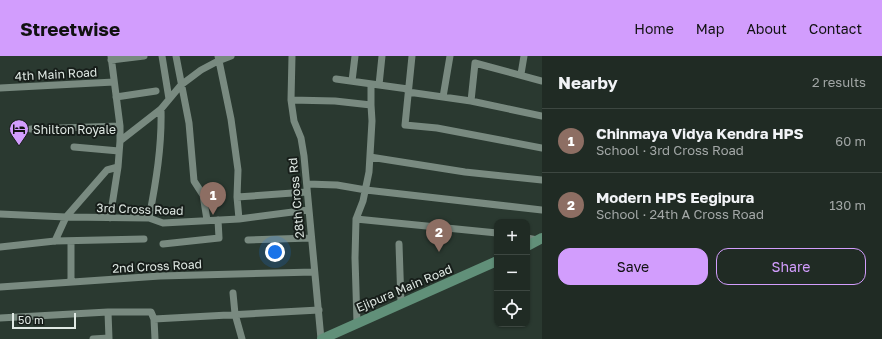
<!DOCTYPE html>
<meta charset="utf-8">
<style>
body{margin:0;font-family:"Golos Text",sans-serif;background:#2d3731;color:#f1f3f6}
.controls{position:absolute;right:12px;bottom:12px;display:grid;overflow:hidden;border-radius:8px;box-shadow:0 1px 3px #0004}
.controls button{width:36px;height:36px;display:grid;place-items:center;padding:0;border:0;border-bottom:1px solid #3d4741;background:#202b24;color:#f1f3f6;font:20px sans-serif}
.scale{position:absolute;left:12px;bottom:10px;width:64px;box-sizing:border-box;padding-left:4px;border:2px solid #e0e9e4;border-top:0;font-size:11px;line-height:14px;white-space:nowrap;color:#e0e9e4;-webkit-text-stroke:3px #171e1a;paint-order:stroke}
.you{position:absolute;left:275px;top:196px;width:14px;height:14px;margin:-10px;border:3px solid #fff;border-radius:50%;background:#1a73e8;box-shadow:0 0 0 6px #1a73e833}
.badge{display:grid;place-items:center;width:26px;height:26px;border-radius:50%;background:#d29dfd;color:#fff;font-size:13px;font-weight:700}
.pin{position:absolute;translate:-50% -33px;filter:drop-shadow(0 1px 2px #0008)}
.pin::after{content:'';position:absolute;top:21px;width:14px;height:12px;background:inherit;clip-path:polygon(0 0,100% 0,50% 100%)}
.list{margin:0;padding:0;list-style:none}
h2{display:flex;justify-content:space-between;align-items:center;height:52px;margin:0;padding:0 16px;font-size:17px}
h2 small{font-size:13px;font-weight:400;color:#a2a7a6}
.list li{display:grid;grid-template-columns:26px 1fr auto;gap:12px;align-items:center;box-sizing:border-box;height:64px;padding:0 16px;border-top:1px solid #3d4741}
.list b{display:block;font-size:15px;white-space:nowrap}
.list p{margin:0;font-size:13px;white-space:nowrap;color:#a2a7a6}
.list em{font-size:13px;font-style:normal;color:#a2a7a6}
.actions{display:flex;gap:8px;padding:12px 16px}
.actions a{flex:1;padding:9px 0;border:1px solid #d29dfd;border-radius:12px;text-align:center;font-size:14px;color:#d29dfd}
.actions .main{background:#d29dfd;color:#111}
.icon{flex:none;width:22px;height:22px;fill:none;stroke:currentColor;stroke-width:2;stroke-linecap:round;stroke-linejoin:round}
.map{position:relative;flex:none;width:542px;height:283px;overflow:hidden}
header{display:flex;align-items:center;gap:24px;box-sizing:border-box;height:56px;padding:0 20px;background:#d29dfd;color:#111}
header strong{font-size:19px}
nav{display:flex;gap:22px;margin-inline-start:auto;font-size:14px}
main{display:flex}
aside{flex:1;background:#202b24}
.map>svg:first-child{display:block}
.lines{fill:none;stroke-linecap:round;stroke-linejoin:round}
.street{stroke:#798a80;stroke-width:7}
.secondary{stroke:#619079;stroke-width:10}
.labels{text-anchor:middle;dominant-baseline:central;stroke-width:4;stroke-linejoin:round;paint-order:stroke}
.street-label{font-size:12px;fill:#e0e9e4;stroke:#171e1a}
.poi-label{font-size:12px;fill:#e0e9e4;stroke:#171e1a;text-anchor:start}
</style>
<header>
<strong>Streetwise</strong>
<nav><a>Home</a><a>Map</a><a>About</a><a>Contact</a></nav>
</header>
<main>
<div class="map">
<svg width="542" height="283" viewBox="0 0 542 283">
<rect width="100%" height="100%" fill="#2a3930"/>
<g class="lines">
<!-- street -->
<path class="street" d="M111 0 120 70V85
M162 0 169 43
M176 0 189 67 194 125 203 139 207 164
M218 0 231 63 238 114 237 141 239 163
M292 0 291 44 294 65 301 82 304 100 321 283
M412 0 405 69 437 72 542 92
M111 4 144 0
M521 18 524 0
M336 23 408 33
M352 25 355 0
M371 28V49
M379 29 382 0
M0 32 114 26
M408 36 471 45 542 60
M116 41 156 35
M443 41 450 0
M291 44 335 45 371 49 372 65 369 116 363 145 356 163 355 202 357 267
M471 45 475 7 542 25
M31 73 120 70
M74 91 119 95
M370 101 465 116 542 124
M307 128 337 129 366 134 542 154
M237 141 307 136
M0 158 66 161 149 162 163 167 239 163 308 154
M110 162 118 111
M149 162C156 126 162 90 161 53
M356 163 497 177
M527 182 537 184
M248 184 311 182
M55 185 66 161 107 114 118 111 120 85 161 53 181 29 201 14 218 5 231 0
M71 185V226
M163 188 219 182 218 164
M399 188 401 247
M0 191 55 185 144 183
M0 231 160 220 314 216
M233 237 235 258 242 283
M108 256 109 283
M0 262 108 256H151L154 263 155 283
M154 263 319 254
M93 283 109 282"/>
<!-- secondary -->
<path class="secondary" d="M527 190 542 182
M322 283 497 205"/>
</g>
<!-- icons -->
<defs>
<symbol id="hotel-pin" viewBox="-11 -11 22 30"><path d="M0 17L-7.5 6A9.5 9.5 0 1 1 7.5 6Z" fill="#d29dfd" stroke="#171e1a"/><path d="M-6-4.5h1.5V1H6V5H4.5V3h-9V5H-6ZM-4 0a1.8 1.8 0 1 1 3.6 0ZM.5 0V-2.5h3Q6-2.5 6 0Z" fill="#111"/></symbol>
</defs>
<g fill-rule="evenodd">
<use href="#hotel-pin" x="8" y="62" width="22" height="30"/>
</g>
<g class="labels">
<!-- street labels -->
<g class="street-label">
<text transform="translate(56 18) rotate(-3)">4th Main Road</text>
<text transform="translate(296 142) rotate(-95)">28th Cross Rd</text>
<text transform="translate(140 153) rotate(2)">3rd Cross Road</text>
<text transform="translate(157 210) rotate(-3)">2nd Cross Road</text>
<text transform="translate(404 232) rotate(-23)">Ejipura Main Road</text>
</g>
<!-- poi labels -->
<g class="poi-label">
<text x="33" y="73">Shilton Royale</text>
</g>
</g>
</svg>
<div class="controls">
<button>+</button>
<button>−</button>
<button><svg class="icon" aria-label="locate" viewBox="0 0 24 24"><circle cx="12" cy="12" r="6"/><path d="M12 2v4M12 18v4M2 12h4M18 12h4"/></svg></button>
</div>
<div class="scale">50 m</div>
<div class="you"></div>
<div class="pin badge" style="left:213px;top:159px;background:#8d6e63">1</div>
<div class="pin badge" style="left:439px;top:196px;background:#8d6e63">2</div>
</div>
<aside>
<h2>Nearby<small>2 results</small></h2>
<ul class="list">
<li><span class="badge" style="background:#8d6e63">1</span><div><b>Chinmaya Vidya Kendra HPS</b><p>School · 3rd Cross Road</p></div><em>60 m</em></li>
<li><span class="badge" style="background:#8d6e63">2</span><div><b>Modern HPS Eegipura</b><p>School · 24th A Cross Road</p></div><em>130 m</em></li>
</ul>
<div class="actions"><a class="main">Save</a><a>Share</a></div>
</aside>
</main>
